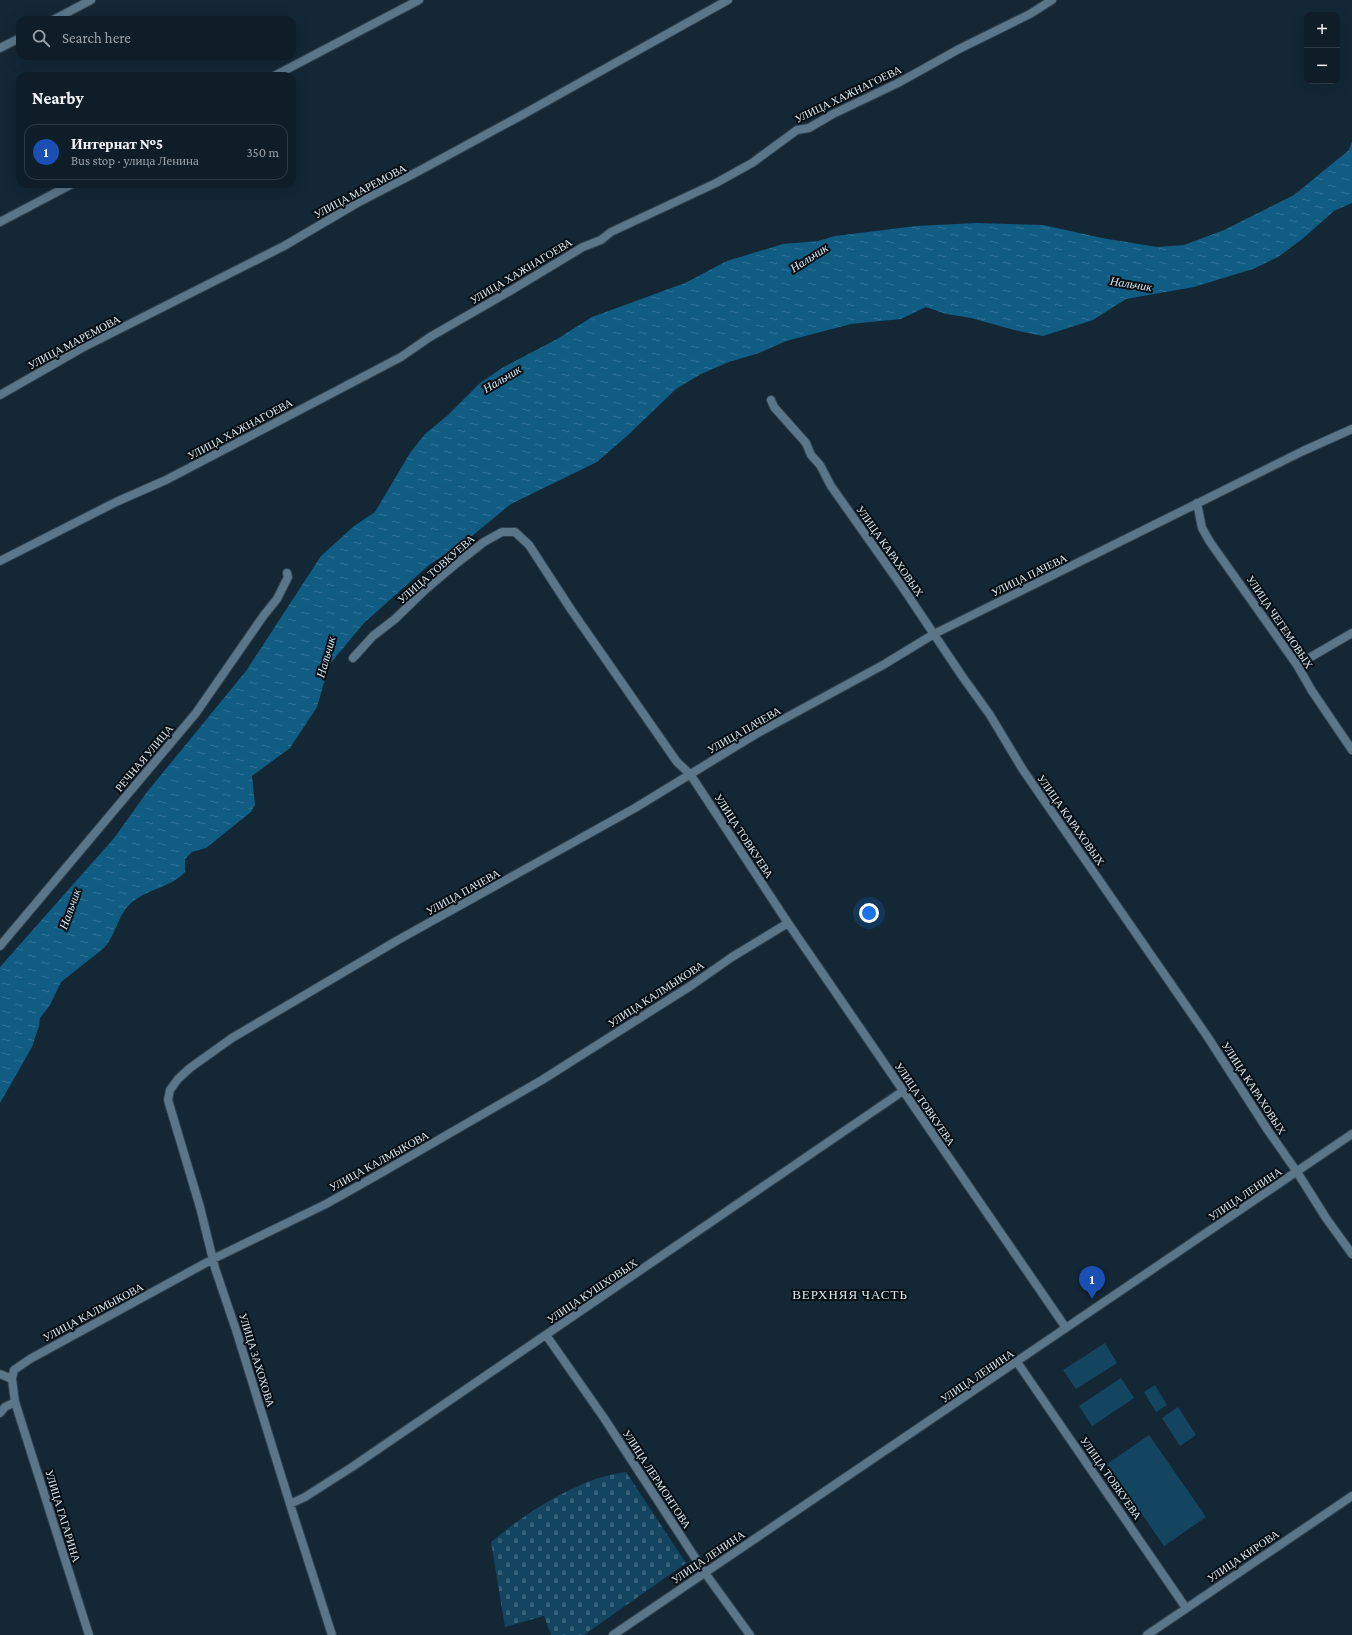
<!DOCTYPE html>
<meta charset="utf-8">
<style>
body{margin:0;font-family:"Crimson Pro",serif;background:#1c2a34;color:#f1f3f6}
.controls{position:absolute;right:12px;top:12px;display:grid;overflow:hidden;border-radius:8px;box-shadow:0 4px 16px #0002}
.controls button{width:36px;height:36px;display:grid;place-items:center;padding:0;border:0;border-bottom:1px solid #2e3b45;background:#0e1d28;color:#f1f3f6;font:20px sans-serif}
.you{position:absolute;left:869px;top:913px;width:14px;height:14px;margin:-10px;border:3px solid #fff;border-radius:50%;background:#1a73e8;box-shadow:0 0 0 6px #1a73e833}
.badge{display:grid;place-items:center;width:26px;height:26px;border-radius:50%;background:#db2777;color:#fff;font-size:13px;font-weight:700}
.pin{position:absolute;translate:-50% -33px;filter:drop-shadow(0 1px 2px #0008)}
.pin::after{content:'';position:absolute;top:21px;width:14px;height:12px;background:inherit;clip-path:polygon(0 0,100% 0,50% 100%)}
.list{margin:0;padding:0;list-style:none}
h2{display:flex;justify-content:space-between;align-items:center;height:52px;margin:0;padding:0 16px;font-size:17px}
h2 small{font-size:13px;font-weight:400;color:#9ba2a8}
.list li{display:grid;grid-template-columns:26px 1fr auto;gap:12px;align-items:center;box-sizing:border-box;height:56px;margin:0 8px 8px;padding:0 8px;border:1px solid #2e3b45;border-radius:12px}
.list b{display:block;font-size:15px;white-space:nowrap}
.list p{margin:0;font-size:13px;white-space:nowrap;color:#9ba2a8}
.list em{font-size:13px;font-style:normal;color:#9ba2a8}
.icon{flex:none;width:22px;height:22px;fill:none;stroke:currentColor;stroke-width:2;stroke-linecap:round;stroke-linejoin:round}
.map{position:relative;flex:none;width:1352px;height:1635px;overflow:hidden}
.search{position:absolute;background:#0e1d28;box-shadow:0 4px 16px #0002;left:16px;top:16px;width:280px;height:44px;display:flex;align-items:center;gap:10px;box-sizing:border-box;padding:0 14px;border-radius:12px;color:#9ba2a8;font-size:15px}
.panel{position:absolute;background:#0e1d28;box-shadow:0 4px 16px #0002;left:16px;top:72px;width:280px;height:116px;border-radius:12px}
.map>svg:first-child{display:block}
.grass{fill:#134561}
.cemetery{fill:url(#cemetery-stones)}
.water{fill:url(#water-ripples)}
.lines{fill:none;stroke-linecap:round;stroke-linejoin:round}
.minor-casing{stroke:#2f424f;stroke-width:10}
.tertiary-casing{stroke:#2f424f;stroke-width:10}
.minor{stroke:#5b7689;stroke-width:8}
.tertiary{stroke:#5b7689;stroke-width:8}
.labels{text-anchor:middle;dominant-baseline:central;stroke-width:4;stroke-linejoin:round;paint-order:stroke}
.street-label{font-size:11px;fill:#dbe8f1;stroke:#070f15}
.water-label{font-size:12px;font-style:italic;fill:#d5e6f2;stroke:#070f15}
.quarter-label{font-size:13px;letter-spacing:1px;fill:#dbe8f1;stroke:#070f15}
</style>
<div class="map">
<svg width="1352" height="1635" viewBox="0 0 1352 1635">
<defs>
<pattern id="cemetery-stones" width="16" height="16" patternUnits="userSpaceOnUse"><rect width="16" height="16" fill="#134561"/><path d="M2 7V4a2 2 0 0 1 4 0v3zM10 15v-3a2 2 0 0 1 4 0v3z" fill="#356078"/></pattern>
<pattern id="water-ripples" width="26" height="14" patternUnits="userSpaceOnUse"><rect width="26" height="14" fill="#105c83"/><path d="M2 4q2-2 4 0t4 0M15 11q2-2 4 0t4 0" fill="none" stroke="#327395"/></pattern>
</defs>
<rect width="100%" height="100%" fill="#132735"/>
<!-- grass -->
<path class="grass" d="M1105 1343 1117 1363 1076 1389 1063 1370Z
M1121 1378 1134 1398 1092 1426 1079 1406Z
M1155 1385 1167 1405 1156 1412 1144 1392Z
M1178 1407 1196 1435 1180 1446 1162 1418Z
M1149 1435 1206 1517 1164 1546 1107 1464Z"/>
<!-- cemetery -->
<path class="cemetery" d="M626 1472 686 1563 584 1635H551L544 1616 505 1627 491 1542C521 1517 555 1494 593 1480 603 1476 615 1474 626 1472Z"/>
<!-- water -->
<path class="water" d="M1352 141V203L1334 211 1301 240 1278 257 1253 269 1194 287 1126 299 1093 320 1043 336 1014 330 971 318 946 314 926 307 901 319 851 324 786 341 759 353 729 362 701 374 676 389 628 435 597 462 511 504 467 540 429 565 364 623 329 665 317 707 290 748 252 776 255 805 251 812 206 848 192 852 185 859V872C171 888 145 889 129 905 117 917 116 935 104 948L61 982 50 1005 40 1018 39 1026 32 1047 0 1103V967L115 837 147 792 246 671 321 556 354 526 375 512 410 453 425 434 448 415 479 384 502 368 557 339 592 317 685 283 727 261 783 244 818 241 835 236 916 226 976 223 1043 225 1102 238 1157 247 1184 245 1224 230 1294 195 1349 150Z"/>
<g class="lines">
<defs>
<path id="minor" d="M53 20 91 0
M0 48 20 38
M274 76 419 0
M0 222 72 184
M0 395 82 348 284 246 359 202 417 172 522 115 728 0
M771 400 774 407 806 443 811 455 820 465 831 486 903 588 962 676 990 715 1023 770 1207 1036 1267 1129 1297 1172 1326 1218 1352 1254
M1197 503 1202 528 1210 542 1297 665 1312 691 1352 750
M0 561 116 502 166 480 401 357 430 337 510 291 583 247 601 240 611 232 716 183 752 163 797 130 809 128 833 114 898 83 959 49 1030 14 1052 0
M353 658 373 636 395 619 425 590 457 563 484 542 502 532H515L529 545 572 611 677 762 690 774 788 923 1066 1328
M1297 665 1352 633
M0 946 196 713 264 615 277 599 288 577 287 573
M546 1335 604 1418 705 1573 750 1635
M1017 1362 1186 1608
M0 1374 12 1379
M0 1413 5 1407 15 1402
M290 1504 305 1497 352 1467 903 1091
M89 1635 15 1402 12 1379 14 1370 30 1359 213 1259 326 1204 381 1173 542 1080 692 985 732 957 788 923
M332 1635 290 1504 237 1333 215 1268 200 1207 168 1100 170 1090 178 1079 190 1068 232 1038 398 940 635 808 756 734 883 665 934 634 1303 451 1352 429
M1147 1635 1352 1496"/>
<path id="tertiary" d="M613 1635 1352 1134"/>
</defs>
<!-- minor casing -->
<use href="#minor" class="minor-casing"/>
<!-- tertiary casing -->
<use href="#tertiary" class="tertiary-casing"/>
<!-- minor -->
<use href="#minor" class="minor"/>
<!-- tertiary -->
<use href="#tertiary" class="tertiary"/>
</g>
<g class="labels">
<!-- street labels -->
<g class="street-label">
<text transform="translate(848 94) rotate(-26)">УЛИЦА ХАЖНАГОЕВА</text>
<text transform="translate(360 191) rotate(-28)">УЛИЦА МАРЕМОВА</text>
<text transform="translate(521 271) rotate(-31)">УЛИЦА ХАЖНАГОЕВА</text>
<text transform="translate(74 342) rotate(-28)">УЛИЦА МАРЕМОВА</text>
<text transform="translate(240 429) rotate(-28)">УЛИЦА ХАЖНАГОЕВА</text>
<text transform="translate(890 551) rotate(55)">УЛИЦА КАРАХОВЫХ</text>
<text transform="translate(436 569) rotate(-41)">УЛИЦА ТОВКУЕВА</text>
<text transform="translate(1029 575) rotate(-26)">УЛИЦА ПАЧЕВА</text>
<text transform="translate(1280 622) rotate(56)">УЛИЦА ЧЕГЕМОВЫХ</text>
<text transform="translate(744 730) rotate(-30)">УЛИЦА ПАЧЕВА</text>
<text transform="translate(144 758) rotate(-50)">РЕЧНАЯ УЛИЦА</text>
<text transform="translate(1071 820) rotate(55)">УЛИЦА КАРАХОВЫХ</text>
<text transform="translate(744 836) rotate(57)">УЛИЦА ТОВКУЕВА</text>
<text transform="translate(463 892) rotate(-29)">УЛИЦА ПАЧЕВА</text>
<text transform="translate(656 994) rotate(-33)">УЛИЦА КАЛМЫКОВА</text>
<text transform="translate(1254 1088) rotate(57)">УЛИЦА КАРАХОВЫХ</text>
<text transform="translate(925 1104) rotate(56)">УЛИЦА ТОВКУЕВА</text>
<text transform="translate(379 1161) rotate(-29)">УЛИЦА КАЛМЫКОВА</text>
<text transform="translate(1245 1194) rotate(-34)">УЛИЦА ЛЕНИНА</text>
<text transform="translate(592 1291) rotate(-34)">УЛИЦА КУШХОВЫХ</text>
<text transform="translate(93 1312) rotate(-28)">УЛИЦА КАЛМЫКОВА</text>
<text transform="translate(257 1360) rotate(73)">УЛИЦА ЗАХОХОВА</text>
<text transform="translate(977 1376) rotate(-34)">УЛИЦА ЛЕНИНА</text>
<text transform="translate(1111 1478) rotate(55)">УЛИЦА ТОВКУЕВА</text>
<text transform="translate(657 1479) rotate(57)">УЛИЦА ЛЕРМОНТОВА</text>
<text transform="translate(63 1516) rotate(73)">УЛИЦА ГАГАРИНА</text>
<text transform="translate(1243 1556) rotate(-34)">УЛИЦА КИРОВА</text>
<text transform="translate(708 1557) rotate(-34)">УЛИЦА ЛЕНИНА</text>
</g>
<!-- water labels -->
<g class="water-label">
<text transform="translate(809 258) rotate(-33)">Нальчик</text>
<text transform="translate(1131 284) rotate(9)">Нальчик</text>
<text transform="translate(502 379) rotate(-31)">Нальчик</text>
<text transform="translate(326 657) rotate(-74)">Нальчик</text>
<text transform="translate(70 909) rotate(-70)">Нальчик</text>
</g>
<!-- quarter labels -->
<g class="quarter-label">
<text x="850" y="1294">ВЕРХНЯЯ ЧАСТЬ</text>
</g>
</g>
</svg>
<div class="controls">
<button>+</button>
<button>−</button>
</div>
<div class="you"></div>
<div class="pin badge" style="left:1092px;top:1299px;background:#1a4fb4">1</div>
<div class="search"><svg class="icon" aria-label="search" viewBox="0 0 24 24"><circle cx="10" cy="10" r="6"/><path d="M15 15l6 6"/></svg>Search here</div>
<section class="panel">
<h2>Nearby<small></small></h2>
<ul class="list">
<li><span class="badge" style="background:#1a4fb4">1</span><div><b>Интернат №5</b><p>Bus stop · улица Ленина</p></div><em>350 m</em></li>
</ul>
</section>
</div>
